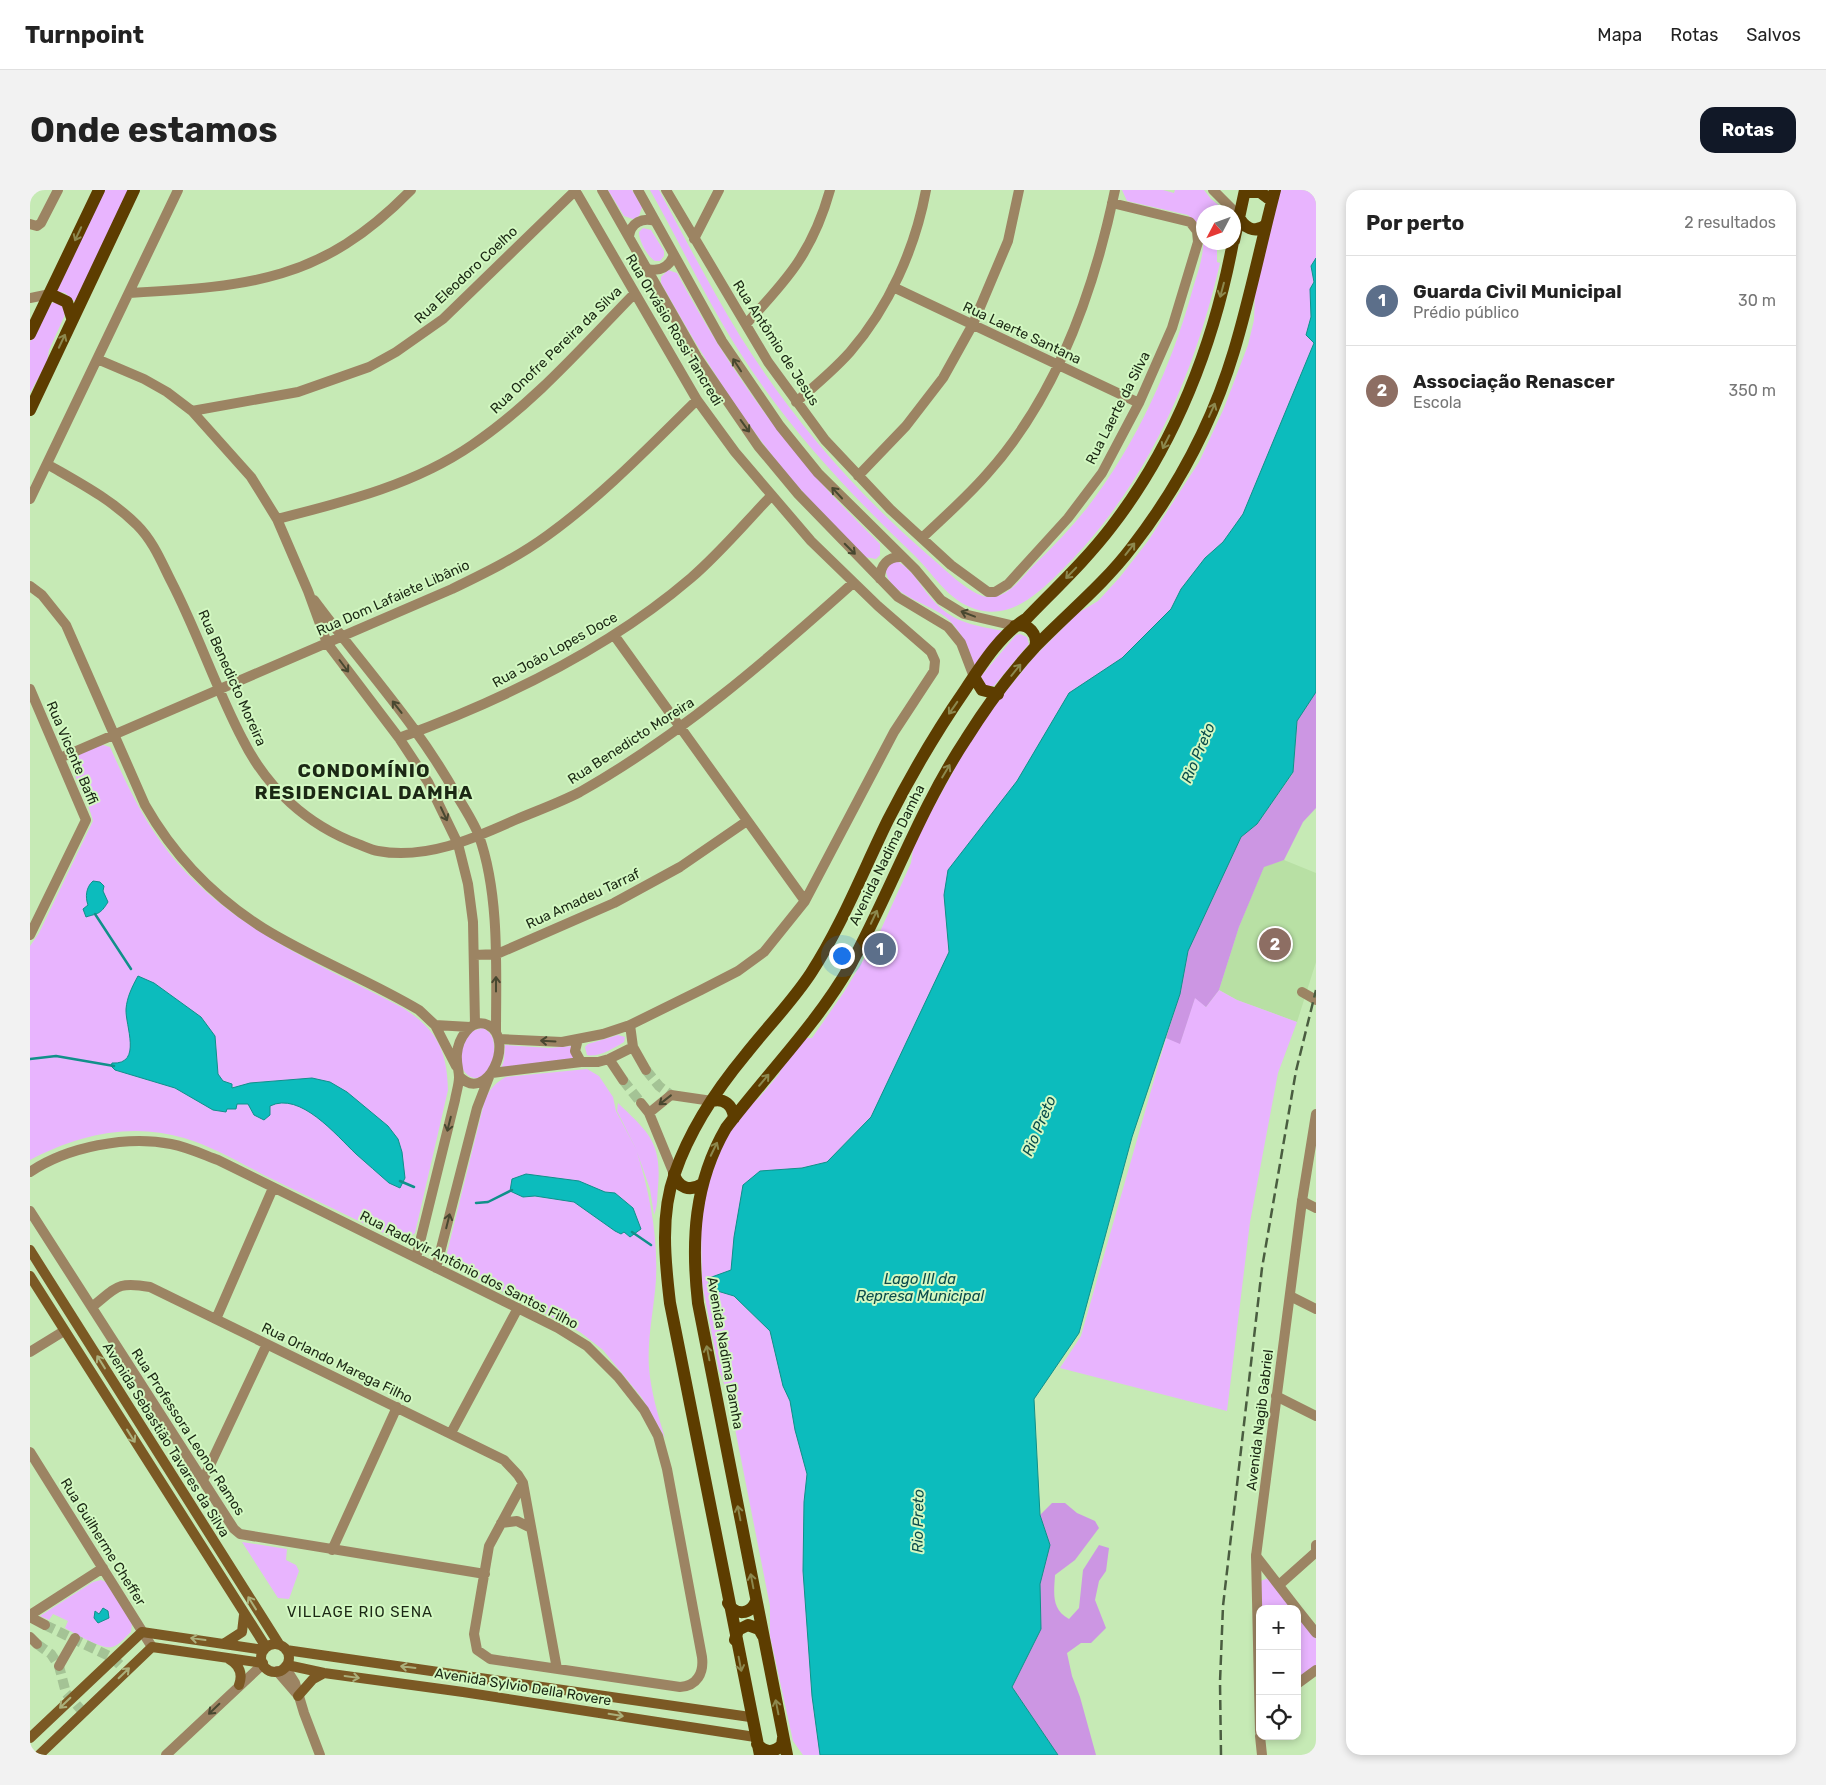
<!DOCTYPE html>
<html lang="pt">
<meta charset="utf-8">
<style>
body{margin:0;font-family:Rubik,sans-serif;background:#f2f2f2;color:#222}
.controls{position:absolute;right:15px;bottom:15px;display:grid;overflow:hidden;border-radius:10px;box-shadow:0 2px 8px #0003}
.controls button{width:45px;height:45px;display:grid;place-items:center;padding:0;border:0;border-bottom:1px solid #e0e0e0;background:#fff;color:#222;font:25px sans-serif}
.compass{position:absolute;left:1166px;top:15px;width:45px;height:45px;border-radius:50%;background:#fff;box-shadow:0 2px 8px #0003;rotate:229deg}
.you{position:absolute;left:811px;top:765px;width:18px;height:18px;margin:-12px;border:4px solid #fff;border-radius:50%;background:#1a73e8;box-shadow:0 0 0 8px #1a73e833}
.badge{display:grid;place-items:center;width:32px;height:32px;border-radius:50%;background:#111827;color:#fff;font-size:16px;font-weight:700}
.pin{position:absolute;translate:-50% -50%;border:2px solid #fff;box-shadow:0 1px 5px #0006}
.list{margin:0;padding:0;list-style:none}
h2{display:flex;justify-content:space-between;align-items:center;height:65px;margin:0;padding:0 20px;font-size:21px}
h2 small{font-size:16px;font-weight:400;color:#767676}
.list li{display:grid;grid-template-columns:32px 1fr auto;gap:15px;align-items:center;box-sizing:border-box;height:90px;padding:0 20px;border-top:1px solid #e0e0e0}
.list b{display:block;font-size:19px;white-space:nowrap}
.list p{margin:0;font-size:16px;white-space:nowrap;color:#767676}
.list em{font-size:16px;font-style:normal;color:#767676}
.icon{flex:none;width:28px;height:28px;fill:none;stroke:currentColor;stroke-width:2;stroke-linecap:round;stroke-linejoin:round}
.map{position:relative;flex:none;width:1286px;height:1565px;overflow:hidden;border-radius:15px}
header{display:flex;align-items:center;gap:30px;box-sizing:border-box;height:70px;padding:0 25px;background:#fff;border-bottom:1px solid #e0e0e0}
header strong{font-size:24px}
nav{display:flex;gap:28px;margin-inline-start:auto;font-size:18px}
.intro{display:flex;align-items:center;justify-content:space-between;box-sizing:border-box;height:120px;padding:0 30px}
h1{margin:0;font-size:35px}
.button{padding:12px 22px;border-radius:15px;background:#111827;color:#fff;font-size:18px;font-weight:700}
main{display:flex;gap:30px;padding:0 30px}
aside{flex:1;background:#fff;border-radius:15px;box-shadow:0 2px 8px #0003}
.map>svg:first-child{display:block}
.built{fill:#b8e0a4}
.green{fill:#e8b4fe}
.forest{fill:#cc96e3}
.water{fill:#0cbcbd;stroke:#10908a}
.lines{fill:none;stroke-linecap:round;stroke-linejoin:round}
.stream{stroke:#10908a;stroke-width:2.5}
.minor-tunnel{stroke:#a4c395;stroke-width:10;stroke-dasharray:10 5;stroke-linecap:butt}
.minor{stroke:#9c8463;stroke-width:10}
.tertiary{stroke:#9c8463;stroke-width:10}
.secondary{stroke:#7b5924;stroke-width:10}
.primary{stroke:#5d3d00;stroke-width:12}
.rail{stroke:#4a5d40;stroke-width:2.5;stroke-dasharray:10 5;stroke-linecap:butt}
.oneway{stroke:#8c884e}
.oneway2{stroke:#484830}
.oneway3{stroke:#abb07b}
.labels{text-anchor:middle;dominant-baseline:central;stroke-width:4;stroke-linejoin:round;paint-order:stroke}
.street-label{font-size:14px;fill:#1b2814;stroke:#d3f8c2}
.water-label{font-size:15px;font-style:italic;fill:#094b4c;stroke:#d3f8c2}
.neighbourhood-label{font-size:15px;letter-spacing:1px;fill:#1b2814;stroke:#d3f8c2}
.district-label{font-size:19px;font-weight:bold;letter-spacing:1px;fill:#1b2814;stroke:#d3f8c2}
</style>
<header>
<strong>Turnpoint</strong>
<nav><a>Mapa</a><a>Rotas</a><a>Salvos</a></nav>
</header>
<div class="intro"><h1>Onde estamos</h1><a class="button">Rotas</a></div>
<main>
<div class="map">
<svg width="1286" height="1565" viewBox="0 0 1286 1565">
<rect width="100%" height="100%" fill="#c6eab5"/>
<!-- built -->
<path class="built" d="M1254 670 1286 683V772L1267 832 1207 810 1189 800 1209 737 1234 676Z"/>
<!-- green -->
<path class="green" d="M73 0H100L45 112 35 103 25 101Z
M578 0H602L612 17 609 26 603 29 594 26Z
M620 0H629C655 49 681 98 710 146 761 227 825 302 898 365 913 377 938 404 957 407 977 410 992 387 1004 375 1023 357 1041 338 1057 318 1107 253 1142 175 1163 98 1169 78 1178 56 1170 36L1158 25 1097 11 1092 0H1133L1144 3 1145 0H1174L1181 9 1197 22H1174V52L1191 53 1187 54V72L1190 73C1163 190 1115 300 1027 385 1005 406 979 430 945 419 917 410 903 383 883 364 818 302 757 237 709 161 676 109 650 53 620 0Z
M1250 0H1286V68L1281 76 1284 92 1280 99 1281 127 1276 145 1284 153 1213 324 1193 352 1175 368 1151 399 1141 419 1092 468 1039 503 987 591 914 705 919 762 841 927 797 972 772 978 730 981 701 1080 691 1084 684 1100 704 1106 740 1141 753 1196 760 1211 765 1240 777 1284 774 1312 773 1381 782 1506 790 1565H773L763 1551 740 1446V1416L698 1203 689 1181 672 1093 671 1038 676 1000 695 948 721 913 728 909 749 884 753 874 776 848H782L814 802 848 746 881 673 884 652 940 551 972 506 1004 467 1048 423 1068 411 1090 387 1118 351 1169 272 1194 218 1218 155 1224 130 1225 103Z
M613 38 621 40 634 61V66L630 71H625C617 66 609 51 609 42Z
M638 80 647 83C702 186 766 273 850 354V365L846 369 835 367C814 345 792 324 772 301 716 238 672 166 631 93V87Z
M24 112 31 114 35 123 34 127 19 160 17 172 0 203V152L17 116Z
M867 371C880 378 888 391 896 402 919 432 940 435 974 441L945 477C938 459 933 444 919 430 902 413 852 405 856 375Z
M990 444 997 447 999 454 964 496H956L951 486 986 445Z
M73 555 80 557C93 586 106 615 124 642 182 731 283 771 373 818 407 840 417 860 418 900L385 1043 376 1050 370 1051C327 1030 283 1009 240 988 212 974 184 957 154 948 101 932 47 945 0 970V756L9 743 63 631C56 598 19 565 73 555Z
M1189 800 1207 810 1267 832 1248 883 1220 1032 1197 1221 1030 1178 1051 1146 1136 848 1150 853 1165 807 1176 817Z
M453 838C461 842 464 848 464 857 466 911 406 887 442 841Z
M588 845 595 847 594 852C585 858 567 868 557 865L555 857 558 854Z
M475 855 519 858 543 856 545 868 471 879 474 870Z
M557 879 569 886 583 907 586 921 607 961 587 921 588 913C618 942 632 952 628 997 627 1006 628 1016 624 1025L620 999 607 962C620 1004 628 1046 626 1090 624 1119 617 1148 619 1178 621 1202 628 1225 635 1248L612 1208 573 1160 550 1142 422 1075 416 1067 455 909C460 899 466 892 476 887Z
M212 1352 257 1359 256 1370 266 1375 269 1381 259 1409 248 1408Z
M1238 1388 1263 1419H1230L1231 1391Z
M71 1390 76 1392 102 1433 101 1442C95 1447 90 1455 82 1457 73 1460 44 1443 35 1438L38 1431 23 1424 19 1430 10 1426 63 1392Z
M1267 1424 1286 1449V1475L1267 1488Z"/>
<!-- forest -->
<path class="forest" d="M1286 502V618L1273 632 1254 670 1234 677 1209 737 1189 800 1176 817 1165 808 1150 854 1136 848 1150 804 1158 761 1211 647 1227 634 1263 583 1267 531Z
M1022 1313H1035L1047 1323 1065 1331 1069 1338 1045 1370 1025 1385C1024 1403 1021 1419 1039 1429L1049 1418 1053 1380 1069 1355 1079 1358 1076 1381 1069 1391 1065 1410 1076 1438 1061 1453H1051L1037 1463 1042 1486 1050 1507 1066 1565H1028L982 1497 1011 1439 1010 1394 1020 1355 1010 1325Z"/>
<!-- water -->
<path class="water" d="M1286 68V502L1267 531 1263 582 1227 634 1211 647 1158 761 1150 804 1102 947 1049 1143 1004 1209 1010 1325 1020 1355 1010 1394 1011 1439 982 1497 1028 1565H790L782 1506 773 1381 774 1312 777 1284 765 1240 760 1211 753 1196 740 1141 704 1106 684 1100 679 1095V1088L701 1080 704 1047 713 995 730 981 772 978 797 972 841 927 919 762 914 705 918 680 987 591 1039 503 1092 468 1141 419 1151 399 1175 368 1193 352 1213 324 1284 153 1276 145 1281 127 1280 99 1284 92 1281 76Z
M63 691 70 692 74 696 73 701 78 712C70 725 68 723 56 727L53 719 58 715C55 707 56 697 63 691Z
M108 786 124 793 171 827 185 846 188 884 193 891 202 894V898L220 893 282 888 300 892 317 902 358 936 368 949 372 962 375 988 370 998 359 993C348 983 337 974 326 964 306 945 270 901 240 916V925L234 930 224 925 218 914H207L206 919H197L196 922 183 920 145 898 85 880 81 876 82 873C113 875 95 835 96 819 97 807 102 797 108 786Z
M496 984 549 991 575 1002 585 1003 603 1018 611 1039 600 1047 594 1042 591 1044 585 1041 544 1012 505 1006 493 1007 480 1001 482 989Z
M73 1418 78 1421 79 1428 68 1433 64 1428 65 1421 69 1424Z"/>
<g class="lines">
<!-- stream -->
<path class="stream" d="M65 724 101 779
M0 869 26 866 84 876
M370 991 384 997
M446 1013 458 1012 482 1000
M602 1042 621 1055"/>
<!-- minor-tunnel -->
<path class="minor-tunnel" d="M616 880 629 896 641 905
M593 890 611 913
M15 1435 83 1468 96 1481
M7 1454 21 1464 29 1476 36 1503 53 1522"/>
<!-- minor -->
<path class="minor" d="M636 0 738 172 795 250 860 319 921 375 958 402H965L978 394 1038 328 1072 283 1109 213 1142 138 1168 52 1167 41 1160 32 1082 13
M1183 0 1208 25
M0 34 7 36 11 33 28 0
M664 49 689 0
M863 97 1109 213
M99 103C220 96 291 92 381 0
M0 108 20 104
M716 134C758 89 783 61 800 0
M67 169 114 189 137 202 162 221 221 287 247 329 278 401 297 453 369 548 398 592 428 654 438 694 443 732 445 834
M766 212C785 196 804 180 820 162 859 117 885 59 896 0
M162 221 268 202 339 177 366 162 413 129 546 0
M17 274C48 292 81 309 107 335 123 351 131 371 141 391 168 443 186 499 213 550 237 598 277 635 328 654 334 656 341 660 348 661 395 670 443 649 485 630 506 621 529 613 550 602 651 545 737 470 823 393
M828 286 876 236 913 188 943 134 978 51 989 0
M0 309 148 0
M247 329C314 312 384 295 442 255 503 214 553 156 605 103
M892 348C914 327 937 307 957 284 1027 206 1064 101 1085 0
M0 396 12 405 36 435 115 615C144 666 184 707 233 738 283 769 339 790 389 820L405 835 426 876
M284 410C332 475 388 535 427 606 435 619 444 633 449 646 470 705 466 781 466 842
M584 445 775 711
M0 499 56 630 0 745
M369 548C473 510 577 460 661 388 690 363 715 333 741 306
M30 568 422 399C455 383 488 367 518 345 572 306 619 257 667 210
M445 765 467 764 584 713 650 677 717 631
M1272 802 1286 810
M405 835 440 837
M600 835 603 857 616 880
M469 849 532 852 573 844 600 835 671 800 708 781 734 762 775 711 864 542 904 481 905 471 901 462 848 416 781 351 705 262 667 210 545 0
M548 849 545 861 551 872
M579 869 593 890
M462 883 551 872H568L579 869 603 857
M611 913 619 923
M0 982C37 957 97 945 141 954 157 957 172 964 188 970L528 1138 557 1156 588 1187 614 1220 628 1246 637 1279 672 1467C674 1483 667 1496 650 1497L460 1469 447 1460 444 1444 459 1356 493 1293
M644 984 619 923 641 905 682 911
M1272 1011 1286 1018
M0 1021 204 1339 210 1344 455 1384
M386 1068 425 910C426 903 429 895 429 887 429 880 426 873 427 864 428 850 440 827 458 835 486 849 457 916 429 886
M406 1078 447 918 459 887
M1260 1106 1286 1119
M62 1117C87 1097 87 1091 120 1097L474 1270 488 1285 493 1293 527 1479
M186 1129 243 998
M0 1162 34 1141
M1246 1206 1286 1226
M421 1243 488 1118
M0 1262 122 1457
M173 1290 237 1154
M471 1333 487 1331 501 1338
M302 1360 367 1217
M1226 1366 1267 1419
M1249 1395 1286 1362V1355
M1267 1419 1286 1443
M0 1425 73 1378
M0 1427 15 1435
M0 1447 7 1454
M29 1476 45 1448
M255 1477 265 1493 274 1523 290 1565
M247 1481 266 1503
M1267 1494 1286 1480
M136 1565 233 1474"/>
<!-- tertiary -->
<path class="tertiary" d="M572 0 667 167 728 256 768 304 868 407 918 437 931 453 944 487
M608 0 692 151 750 236 788 283 885 379 911 410 934 424 985 436
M599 46C601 33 612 27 625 31
M618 79C630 82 639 77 644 65
M850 389C850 375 858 366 872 367
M1230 1542 1226 1366 1272 1011 1286 924
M1230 1546 1232 1565"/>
<!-- secondary -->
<path class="secondary" d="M0 1060 249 1454
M0 1086 236 1457
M195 1453 212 1442 214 1425
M231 1468a14 14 0 1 1 28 0a14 14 0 1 1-28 0Z
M256 1460 720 1527
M199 1469C210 1475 213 1484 209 1495
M257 1475 294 1483 433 1502 725 1547
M268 1506 283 1489 294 1483
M0 1548 112 1442 234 1460
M9 1565 122 1457 233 1473"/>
<!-- primary -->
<path class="primary" d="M1215 2H1230L1242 11
M1208 25C1213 38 1225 44 1236 35
M1204 51 1215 0
M20 104 37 112 42 128
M0 144 69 0
M0 220 104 0
M985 436C998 432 1009 445 1005 457
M944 487 952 500 968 504
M682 911C694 908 703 915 704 928
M644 984C648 998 660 1002 672 994
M698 1413C705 1426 721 1425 726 1411
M705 1450 708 1440 718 1435 729 1439 733 1446
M727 1554C735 1563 744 1563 752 1555L753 1548
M730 1565 640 1113C635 1071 630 1024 645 983 660 939 687 899 716 864 738 836 762 812 781 783 812 735 833 681 858 630 881 585 906 542 935 500 952 474 971 444 997 428 1026 398 1057 369 1082 336 1145 254 1184 154 1203 52
M757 1565 668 1113C661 1051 664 993 696 938 737 884 786 835 820 776 861 701 889 620 936 549 956 517 980 484 1006 456 1038 423 1074 394 1102 357 1147 299 1183 231 1204 161 1220 108 1231 53 1245 0"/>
<!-- rail -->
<path class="rail" d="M1191 1565 1190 1492 1193 1416 1232 1078 1266 881 1286 800"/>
</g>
<!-- one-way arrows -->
<defs><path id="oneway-shaft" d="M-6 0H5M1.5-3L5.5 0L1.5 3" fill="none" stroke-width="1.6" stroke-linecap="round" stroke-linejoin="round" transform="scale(1.25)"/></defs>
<g class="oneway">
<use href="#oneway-shaft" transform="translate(48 44) rotate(115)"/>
<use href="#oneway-shaft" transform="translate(1192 100) rotate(105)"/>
<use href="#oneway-shaft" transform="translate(32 151) rotate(-65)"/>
<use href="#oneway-shaft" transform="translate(1182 220) rotate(-66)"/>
<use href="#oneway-shaft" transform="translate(1136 252) rotate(117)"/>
<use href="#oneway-shaft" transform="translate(1100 359) rotate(-52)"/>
<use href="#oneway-shaft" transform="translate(1041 383) rotate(134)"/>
<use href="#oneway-shaft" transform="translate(986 480) rotate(-51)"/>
<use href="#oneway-shaft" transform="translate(923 518) rotate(125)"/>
<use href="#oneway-shaft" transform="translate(916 581) rotate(-59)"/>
<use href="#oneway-shaft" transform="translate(844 727) rotate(-65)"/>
<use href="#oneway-shaft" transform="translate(734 890) rotate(-50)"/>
<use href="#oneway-shaft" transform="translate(684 959) rotate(-64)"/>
<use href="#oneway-shaft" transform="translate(678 1163) rotate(-101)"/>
<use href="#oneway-shaft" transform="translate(709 1323) rotate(-101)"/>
<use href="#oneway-shaft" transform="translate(722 1391) rotate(-101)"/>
<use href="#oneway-shaft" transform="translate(710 1474) rotate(79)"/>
<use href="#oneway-shaft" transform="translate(747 1517) rotate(-101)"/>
</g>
<g class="oneway2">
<use href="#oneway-shaft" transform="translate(707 175) rotate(-123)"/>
<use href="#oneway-shaft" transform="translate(715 236) rotate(54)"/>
<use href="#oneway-shaft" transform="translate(807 303) rotate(-133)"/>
<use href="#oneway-shaft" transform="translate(820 359) rotate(45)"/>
<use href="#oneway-shaft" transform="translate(938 424) rotate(-159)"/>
<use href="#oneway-shaft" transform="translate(314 476) rotate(53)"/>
<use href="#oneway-shaft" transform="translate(367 517) rotate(-128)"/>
<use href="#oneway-shaft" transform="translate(414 624) rotate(65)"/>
<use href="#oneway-shaft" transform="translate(466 794) rotate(-90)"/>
<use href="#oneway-shaft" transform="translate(518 851) rotate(-177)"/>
<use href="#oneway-shaft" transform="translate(635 910) rotate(142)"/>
<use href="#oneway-shaft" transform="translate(419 934) rotate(104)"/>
<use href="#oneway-shaft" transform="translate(418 1031) rotate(-76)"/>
<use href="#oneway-shaft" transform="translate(184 1519) rotate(136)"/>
</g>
<g class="oneway3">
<use href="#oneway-shaft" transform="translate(71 1172) rotate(-122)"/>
<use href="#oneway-shaft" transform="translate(101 1246) rotate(58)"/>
<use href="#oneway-shaft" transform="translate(222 1413) rotate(-122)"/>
<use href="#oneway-shaft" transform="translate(168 1449) rotate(-172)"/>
<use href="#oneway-shaft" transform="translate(378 1477) rotate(-173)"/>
<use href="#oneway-shaft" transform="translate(94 1483) rotate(-44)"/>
<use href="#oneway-shaft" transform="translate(322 1487) rotate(8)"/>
<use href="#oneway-shaft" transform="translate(35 1513) rotate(136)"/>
<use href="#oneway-shaft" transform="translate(586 1525) rotate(9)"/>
</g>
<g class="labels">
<!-- street labels -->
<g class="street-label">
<text transform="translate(436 85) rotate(-43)">Rua Eleodoro Coelho</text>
<text transform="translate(644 140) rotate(59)">Rua Orvásio Rossi Tancredi</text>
<text transform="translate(992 143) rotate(25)">Rua Laerte Santana</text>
<text transform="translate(746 153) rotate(57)">Rua Antômio de Jesus</text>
<text transform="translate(526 160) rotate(-44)">Rua Onofre Pereira da Silva</text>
<text transform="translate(1088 218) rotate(-63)">Rua Laerte da Silva</text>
<text transform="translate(363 408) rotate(-24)">Rua Dom Lafaiete Libânio</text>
<text transform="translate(525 460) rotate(-29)">Rua João Lopes Doce</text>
<text transform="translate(202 488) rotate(66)">Rua Benedicto Moreira</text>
<text transform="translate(601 551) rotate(-33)">Rua Benedicto Moreira</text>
<text transform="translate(42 563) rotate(67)">Rua Vicente Baffi</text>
<text transform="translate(857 665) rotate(-64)">Avenida Nadima Damha</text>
<text transform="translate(553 709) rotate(-25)">Rua Amadeu Tarraf</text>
<text transform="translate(439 1080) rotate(27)">Rua Radovir Antônio dos Santos Filho</text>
<text transform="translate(695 1163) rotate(80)">Avenida Nadima Damha</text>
<text transform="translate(307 1173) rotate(26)">Rua Orlando Marega Filho</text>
<text transform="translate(1230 1230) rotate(-83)">Avenida Nagib Gabriel</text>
<text transform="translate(158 1242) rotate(57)">Rua Professora Leonor Ramos</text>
<text transform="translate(136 1250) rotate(58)">Avenida Sebastião Tavares da Silva</text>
<text transform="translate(73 1352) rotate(58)">Rua Guilherme Cheffer</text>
<text transform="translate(493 1497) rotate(9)">Avenida Sylvio Della Rovere</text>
</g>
<!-- water labels -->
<g class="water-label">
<text transform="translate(1168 563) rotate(-67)">Rio Preto</text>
<text transform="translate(1009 936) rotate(-67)">Rio Preto</text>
<text x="890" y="1089">Lago III da<tspan x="890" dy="17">Represa Municipal</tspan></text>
<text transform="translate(888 1331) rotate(-89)">Rio Preto</text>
</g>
<!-- neighbourhood labels -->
<g class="neighbourhood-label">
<text x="330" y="1422">VILLAGE RIO SENA</text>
</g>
<!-- district labels -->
<g class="district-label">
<text x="334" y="580">CONDOMÍNIO<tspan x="334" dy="22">RESIDENCIAL DAMHA</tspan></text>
</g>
</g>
</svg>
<div class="controls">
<button>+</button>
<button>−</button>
<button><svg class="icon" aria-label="locate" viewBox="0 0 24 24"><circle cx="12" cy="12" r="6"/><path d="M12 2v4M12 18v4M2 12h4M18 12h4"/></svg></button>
</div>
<svg class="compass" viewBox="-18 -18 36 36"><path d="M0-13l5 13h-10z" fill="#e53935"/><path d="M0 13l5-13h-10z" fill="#767676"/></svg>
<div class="you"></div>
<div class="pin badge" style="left:850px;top:759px;background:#5c6f8a">1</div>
<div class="pin badge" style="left:1245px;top:754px;background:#8d6e63">2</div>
</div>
<aside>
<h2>Por perto<small>2 resultados</small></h2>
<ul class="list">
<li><span class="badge" style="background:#5c6f8a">1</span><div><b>Guarda Civil Municipal</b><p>Prédio público</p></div><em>30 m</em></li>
<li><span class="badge" style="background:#8d6e63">2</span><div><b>Associação Renascer</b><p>Escola</p></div><em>350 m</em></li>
</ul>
</aside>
</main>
